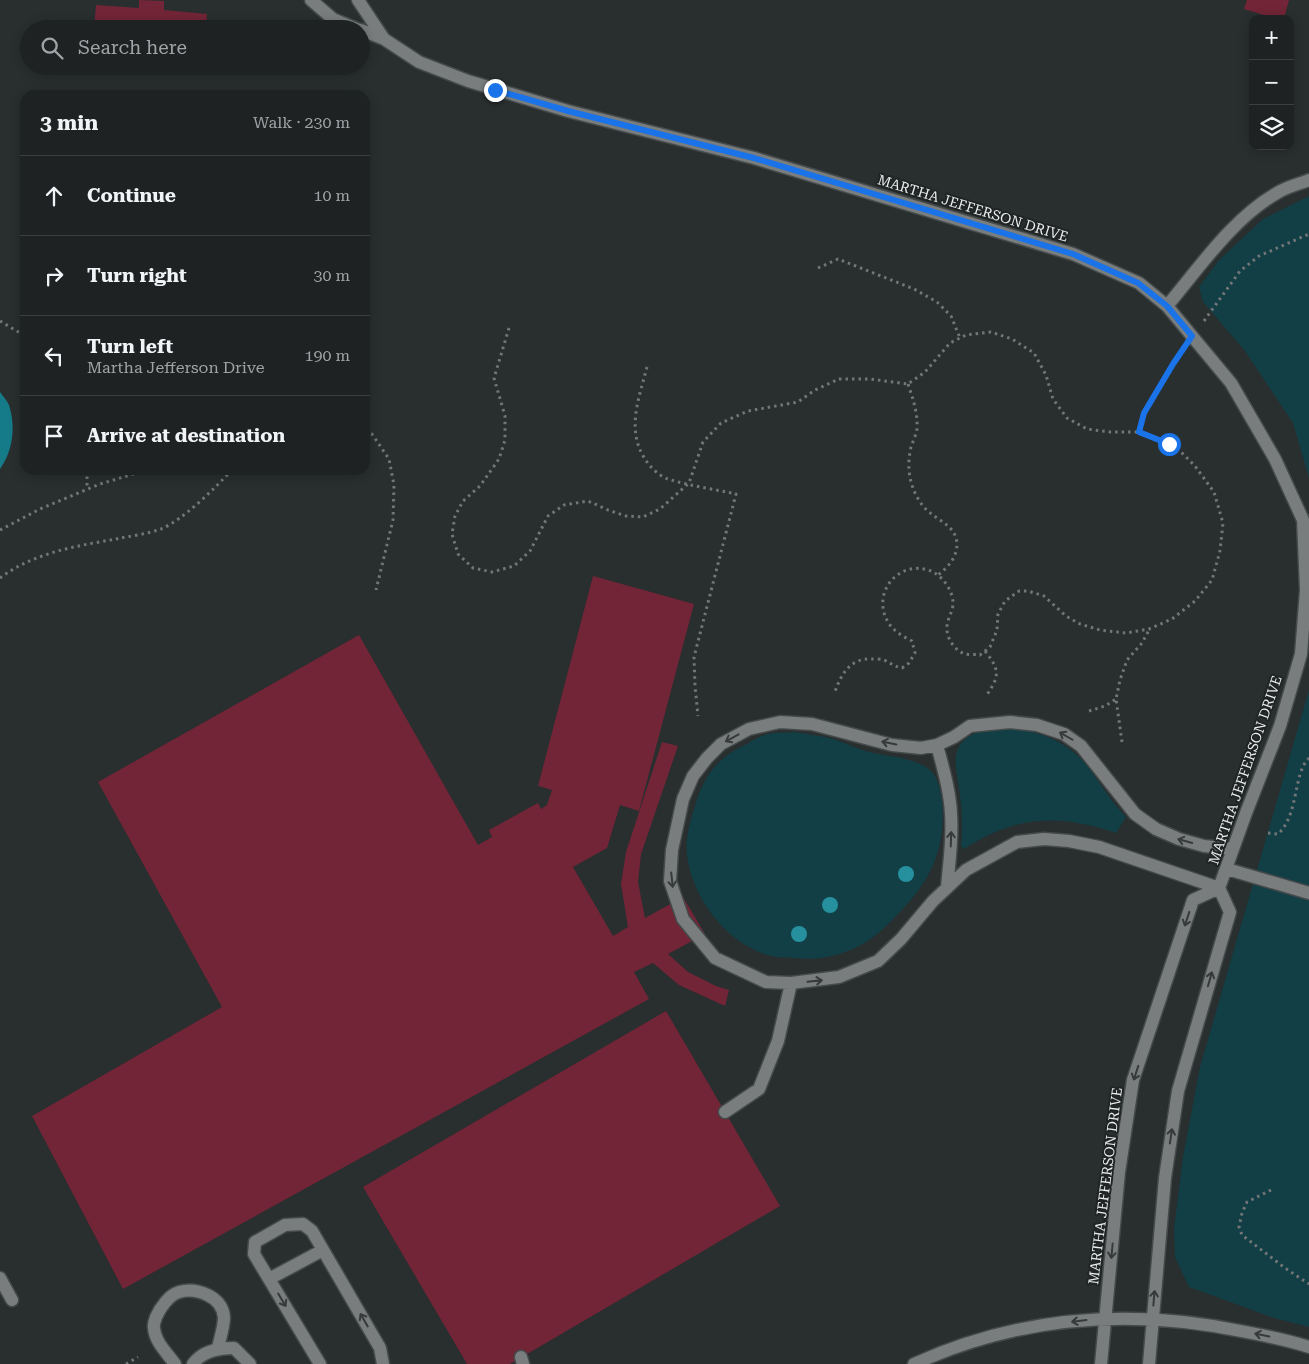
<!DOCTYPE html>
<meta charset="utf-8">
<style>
body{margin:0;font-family:"Roboto Serif",serif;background:#2c2f30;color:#f1f3f6}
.controls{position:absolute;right:15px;top:15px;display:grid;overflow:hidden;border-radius:10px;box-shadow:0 2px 12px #0003}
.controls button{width:45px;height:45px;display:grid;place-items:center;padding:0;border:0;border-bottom:1px solid #3c3f41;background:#1f2223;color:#f1f3f6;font:25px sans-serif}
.stop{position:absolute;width:15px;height:15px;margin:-11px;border:4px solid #1a73e8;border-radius:50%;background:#fff}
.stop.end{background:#1a73e8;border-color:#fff;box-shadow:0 1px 5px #0008}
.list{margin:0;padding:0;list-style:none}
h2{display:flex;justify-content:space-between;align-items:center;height:65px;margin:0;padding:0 20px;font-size:21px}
h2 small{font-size:16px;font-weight:400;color:#a1a4a6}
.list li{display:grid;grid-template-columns:32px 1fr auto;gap:15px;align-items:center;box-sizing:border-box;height:80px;padding:0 20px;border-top:1px solid #3c3f41}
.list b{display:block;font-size:19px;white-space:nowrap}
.list p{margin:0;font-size:16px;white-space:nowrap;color:#a1a4a6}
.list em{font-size:16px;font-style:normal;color:#a1a4a6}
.icon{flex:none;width:28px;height:28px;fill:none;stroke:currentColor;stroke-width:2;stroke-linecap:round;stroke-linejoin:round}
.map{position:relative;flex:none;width:1309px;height:1364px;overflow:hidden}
.search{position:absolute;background:#1f2223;box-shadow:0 2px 12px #0003;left:20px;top:20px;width:350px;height:55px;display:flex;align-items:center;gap:12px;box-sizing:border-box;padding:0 18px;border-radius:28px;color:#a1a4a6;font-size:19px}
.panel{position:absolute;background:#1f2223;box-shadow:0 2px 12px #0003;left:20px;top:90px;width:350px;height:385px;border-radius:15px}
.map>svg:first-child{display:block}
.green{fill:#123f45}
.water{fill:#167b89}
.building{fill:#722537}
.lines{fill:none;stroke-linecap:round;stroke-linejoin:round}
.minor-casing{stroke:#44494a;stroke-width:15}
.path{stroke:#727677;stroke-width:3;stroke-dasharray:2.5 4;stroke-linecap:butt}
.minor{stroke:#7a7d7d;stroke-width:12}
.tree{fill:#26909e}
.oneway{stroke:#363a3b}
.route{stroke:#1a73e8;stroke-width:6}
.labels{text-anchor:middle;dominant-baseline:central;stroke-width:4;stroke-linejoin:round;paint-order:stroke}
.street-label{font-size:14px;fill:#ebeeee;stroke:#202425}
</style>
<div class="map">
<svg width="1309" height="1364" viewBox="0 0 1309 1364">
<rect width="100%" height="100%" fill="#292e2f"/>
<!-- green -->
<path class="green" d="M1309 196V478L1293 423 1245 351 1203 302 1199 287 1219 260 1263 219Z
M1309 690V1327L1274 1318 1189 1287 1175 1257 1174 1229 1183 1157 1200 1067Z
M1016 728C1044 733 1071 744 1089 768 1101 785 1112 802 1126 817L1116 833C1058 814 1016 815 964 849L961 846C963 829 962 812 960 795 957 768 945 743 981 731 992 728 1005 729 1016 728Z
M795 732C805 734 815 735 825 737 840 740 854 748 869 752 888 757 916 757 931 771 938 777 941 793 942 803 947 860 922 892 883 929 860 951 826 962 794 958 787 957 779 958 771 956 728 945 692 899 687 855 685 839 690 821 695 806 704 775 717 758 747 744 753 740 761 736 768 734 776 732 786 733 795 732Z"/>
<!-- water -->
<path class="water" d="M0 392C3 396 7 401 9 405 16 427 13 451 0 469Z"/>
<!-- building -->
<path class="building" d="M139 0 164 1V10L207 14 206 29H94L96 5 139 8Z
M1247 0H1289L1284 19H1277L1244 9Z
M130 66H202L201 74 130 68Z
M593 576 694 604 639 811 620 805 607 848 573 867 613 936 628 927 621 884 626 852 662 742 678 746 641 854 638 882 645 918 683 897 705 934 668 954 688 972 716 986 729 990 725 1006 679 985 653 963 634 972 649 999 123 1289 32 1116 222 1007 98 782 359 635 478 845 492 837 489 830 538 803 541 809 547 805 552 790 538 786Z
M666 1011 780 1206 510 1364H467L363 1187Z"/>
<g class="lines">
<defs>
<path id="minor" d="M311 0 333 19 357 29
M358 0 384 39
M361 30 384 39 419 62 468 81 568 111 754 158 1073 254 1139 283 1167 306 1231 383 1275 459 1303 520 1306 590 1301 654 1280 726 1246 813 1219 888 1193 900 1133 1080 1119 1172 1101 1364
M1167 306C1199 268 1233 218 1277 193 1286 187 1299 184 1309 180
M937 745C943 768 950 791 951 814 953 839 949 863 947 888
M1227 869 1309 893
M1219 888 1099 847 1069 841 1044 839 1017 842 966 870 933 901 901 939 878 961 839 977 791 983 766 982 715 958 683 919 670 881 672 850 683 799 693 776 707 758 721 744 749 729 780 722 812 724 892 745 921 748 937 745 954 737 970 726 1010 722 1037 725 1064 734 1081 746 1135 814 1156 829 1179 839 1204 846 1233 849
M725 1112 759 1089 778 1041 791 983
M0 1278 12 1300
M269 1279 323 1250
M521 1357 523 1364
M175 1364C167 1353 155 1342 154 1328 153 1324 155 1321 156 1317 160 1308 169 1295 179 1292 196 1287 222 1296 224 1317 224 1327 220 1338 218 1348
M193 1364C202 1351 219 1348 234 1348L250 1364
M320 1364 254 1254 255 1242 285 1225 303 1224 312 1231 380 1348 383 1364
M914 1364C1020 1316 1133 1308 1246 1332 1267 1336 1288 1340 1309 1347
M1149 1364 1165 1178 1178 1091 1230 912 1219 888"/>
</defs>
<!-- minor casing -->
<use href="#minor" class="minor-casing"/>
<!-- path -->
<path class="path" d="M818 268 838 259 914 289 937 302 951 316 960 338
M0 321 25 336
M1204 321 1240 271 1259 256 1309 234
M509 328 494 378 505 416V440L499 459 480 486 463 501 455 516 452 534 458 554 473 568 492 572 514 566 530 551 548 516 564 505 588 501 608 510 626 516 643 517 660 509 689 483 703 442 721 423 748 411 798 402 815 390 839 379H870L908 384 925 372 950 343 966 335 991 332 1012 339 1034 353 1046 375 1053 399 1067 418 1087 429 1110 432H1139L1179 450 1195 466 1214 492 1223 523 1220 551 1212 580 1195 601 1172 619 1149 629 1126 633 1100 630 1080 624 1066 616 1044 596 1028 591H1019L1005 601 998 614 997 630 990 647 980 655C976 654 970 655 965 654 955 651 946 638 947 627 947 620 952 613 953 605 954 592 943 576 931 571 897 558 869 596 890 625 895 632 904 637 912 641L915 653 909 663 902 668C893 666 891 663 884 660 881 659 875 659 872 659 849 658 841 675 834 694
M647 367C639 398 626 430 645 459 650 467 659 476 668 479 690 486 714 489 736 494L694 657 695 686 698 716
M908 384C913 399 918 413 917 429 916 435 913 441 911 447 908 460 908 473 912 485 915 495 921 505 928 511 940 522 956 526 957 544 957 558 947 568 937 576
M365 432 372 434 389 459 394 485 393 520 376 590
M1139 432 1144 413 1182 352
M87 470V489
M0 530 40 509 100 484 147 470
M0 578C33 553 76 546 116 539 130 536 147 534 161 529 183 520 215 488 232 470
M985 651C1000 670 1000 676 986 696
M1089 711 1105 706 1116 699
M1122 742 1116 699 1120 680 1127 660 1142 643 1149 630
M1268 833 1278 834C1299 815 1293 773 1309 758
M1271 1190 1247 1202 1242 1213 1239 1227 1242 1235 1285 1268 1309 1284
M126 1364 138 1357"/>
<!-- minor -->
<use href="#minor" class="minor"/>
</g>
<!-- trees -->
<g class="tree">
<circle cx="906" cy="874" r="8"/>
<circle cx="830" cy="905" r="8"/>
<circle cx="799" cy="934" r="8"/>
</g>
<!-- one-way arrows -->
<defs><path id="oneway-shaft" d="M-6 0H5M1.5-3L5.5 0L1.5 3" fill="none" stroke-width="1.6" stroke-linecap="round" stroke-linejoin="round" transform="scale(1.25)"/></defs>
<g class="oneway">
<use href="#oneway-shaft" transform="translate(1066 736) rotate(-150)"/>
<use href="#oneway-shaft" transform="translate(732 738) rotate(151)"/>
<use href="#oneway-shaft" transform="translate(889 743) rotate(-168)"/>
<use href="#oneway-shaft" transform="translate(951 839) rotate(-88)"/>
<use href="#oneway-shaft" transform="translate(1185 841) rotate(-164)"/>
<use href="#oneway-shaft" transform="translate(672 880) rotate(84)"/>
<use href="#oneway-shaft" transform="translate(1187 919) rotate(108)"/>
<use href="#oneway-shaft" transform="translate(1210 979) rotate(-74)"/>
<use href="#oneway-shaft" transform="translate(815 981) rotate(-6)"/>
<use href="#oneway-shaft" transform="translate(1136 1073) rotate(108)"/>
<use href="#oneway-shaft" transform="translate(1171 1136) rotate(-81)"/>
<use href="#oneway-shaft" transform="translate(1112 1251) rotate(95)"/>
<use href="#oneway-shaft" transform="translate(1154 1298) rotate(-85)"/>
<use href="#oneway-shaft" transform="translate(282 1300) rotate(59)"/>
<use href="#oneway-shaft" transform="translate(364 1320) rotate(-120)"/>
<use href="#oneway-shaft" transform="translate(1079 1321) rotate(173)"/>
<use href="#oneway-shaft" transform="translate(1262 1335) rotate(-168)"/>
</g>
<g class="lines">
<!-- route -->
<path class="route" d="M495 90 568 111 754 158 1073 254 1138 283 1167 306 1192 336 1173 364 1144 413 1139 432 1169 444"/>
</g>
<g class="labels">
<!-- street labels -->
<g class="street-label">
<text transform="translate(973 208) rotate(17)">MARTHA JEFFERSON DRIVE</text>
<text transform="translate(1245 770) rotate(-71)">MARTHA JEFFERSON DRIVE</text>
<text transform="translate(1105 1186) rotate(-83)">MARTHA JEFFERSON DRIVE</text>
</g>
</g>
</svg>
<div class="controls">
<button>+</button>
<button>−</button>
<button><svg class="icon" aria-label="layers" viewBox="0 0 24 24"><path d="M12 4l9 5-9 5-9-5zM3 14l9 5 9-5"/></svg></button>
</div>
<div class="stop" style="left:1169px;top:444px"></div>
<div class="stop end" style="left:495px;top:90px"></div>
<div class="search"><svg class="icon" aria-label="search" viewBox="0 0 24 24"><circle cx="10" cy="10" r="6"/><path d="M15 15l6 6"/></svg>Search here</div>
<section class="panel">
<h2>3 min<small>Walk · 230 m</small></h2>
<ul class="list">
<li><svg class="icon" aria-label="ahead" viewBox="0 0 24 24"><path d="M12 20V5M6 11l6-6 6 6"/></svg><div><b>Continue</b></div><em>10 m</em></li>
<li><svg class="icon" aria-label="right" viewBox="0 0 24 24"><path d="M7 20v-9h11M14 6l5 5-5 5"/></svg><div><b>Turn right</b></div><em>30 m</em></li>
<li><svg class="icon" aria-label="left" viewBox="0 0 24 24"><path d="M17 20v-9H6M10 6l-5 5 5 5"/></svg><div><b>Turn left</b><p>Martha Jefferson Drive</p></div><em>190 m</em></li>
<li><svg class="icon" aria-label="arrive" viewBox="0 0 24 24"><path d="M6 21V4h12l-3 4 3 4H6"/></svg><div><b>Arrive at destination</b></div></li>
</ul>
</section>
</div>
